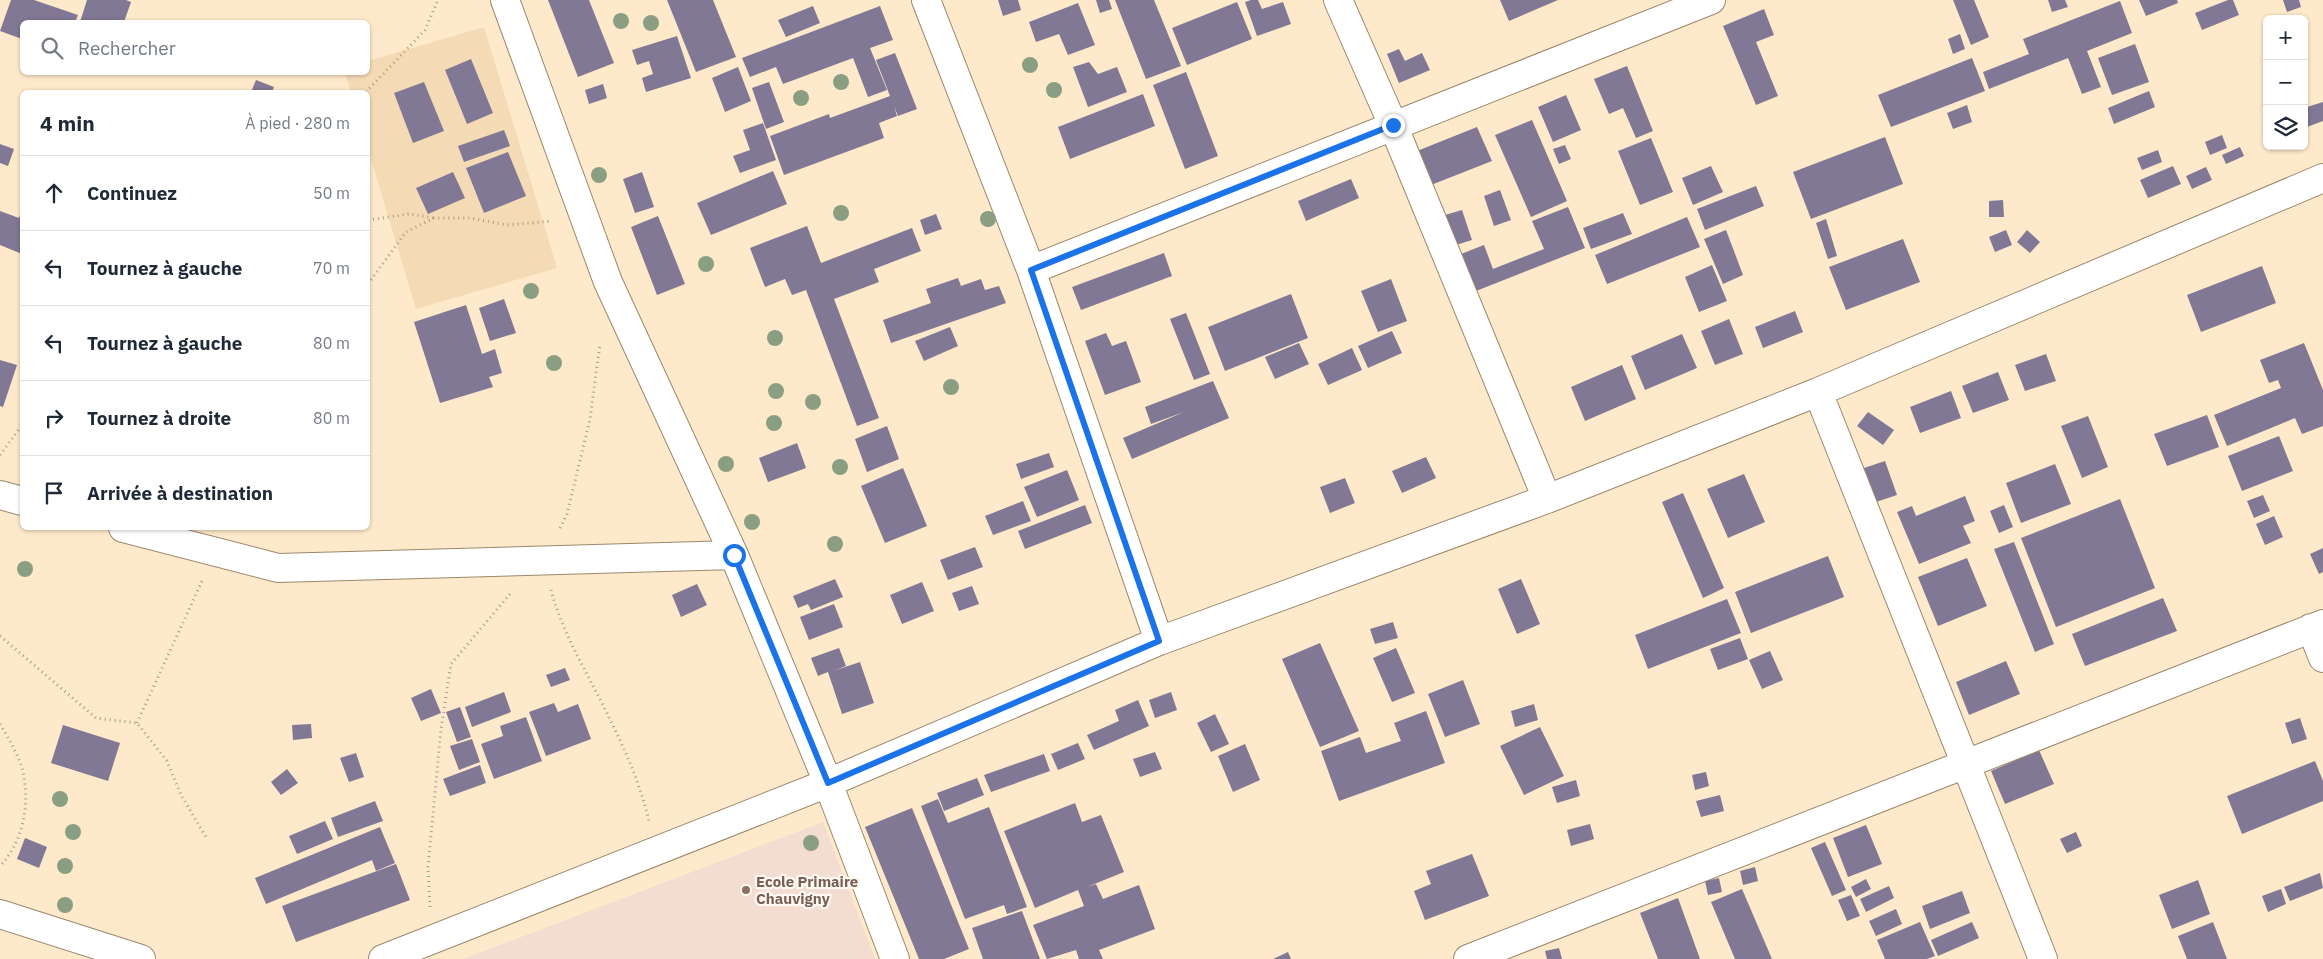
<!DOCTYPE html>
<html lang="fr">
<meta charset="utf-8">
<style>
body{margin:0;font-family:"IBM Plex Sans",sans-serif;background:#f6f6f7;color:#1f2937}
.controls{position:absolute;right:15px;top:15px;display:grid;overflow:hidden;border-radius:8px;box-shadow:0 1px 4px #0004}
.controls button{width:45px;height:45px;display:grid;place-items:center;padding:0;border:0;border-bottom:1px solid #e0e1e3;background:#fff;color:#1f2937;font:25px sans-serif}
.stop{position:absolute;width:15px;height:15px;margin:-11px;border:4px solid #1a73e8;border-radius:50%;background:#fff}
.stop.end{background:#1a73e8;border-color:#fff;box-shadow:0 1px 5px #0008}
.list{margin:0;padding:0;list-style:none}
h2{display:flex;justify-content:space-between;align-items:center;height:65px;margin:0;padding:0 20px;font-size:21px}
h2 small{font-size:16px;font-weight:400;color:#747a83}
.list li{display:grid;grid-template-columns:32px 1fr auto;gap:15px;align-items:center;box-sizing:border-box;height:75px;padding:0 20px;border-top:1px solid #e0e1e3}
.list b{display:block;font-size:19px;white-space:nowrap}
.list em{font-size:16px;font-style:normal;color:#747a83}
.icon{flex:none;width:28px;height:28px;fill:none;stroke:currentColor;stroke-width:2;stroke-linecap:round;stroke-linejoin:round}
.map{position:relative;flex:none;width:2323px;height:959px;overflow:hidden}
.search{position:absolute;background:#fff;box-shadow:0 1px 4px #0004;left:20px;top:20px;width:350px;height:55px;display:flex;align-items:center;gap:12px;box-sizing:border-box;padding:0 18px;border-radius:8px;color:#747a83;font-size:19px}
.panel{position:absolute;background:#fff;box-shadow:0 1px 4px #0004;left:20px;top:90px;width:350px;height:440px;border-radius:8px}
.map>svg:first-child{display:block}
.built{fill:#f4dbb6}
.education{fill:#f3ddd0}
.building{fill:#817895}
.lines{fill:none;stroke-linecap:round;stroke-linejoin:round}
.minor-casing{stroke:#9b886c;stroke-width:30}
.path{stroke:#ac9c85;stroke-width:3;stroke-dasharray:1 4;stroke-linecap:butt}
.minor{stroke:#fff;stroke-width:28}
.tree{fill:#8a9f81}
.route{stroke:#1a73e8;stroke-width:6}
.education-dot{fill:#8d6e63;stroke:#fdf9f2;stroke-width:2}
.labels{text-anchor:middle;dominant-baseline:central;stroke-width:4.5;stroke-linejoin:round;paint-order:stroke}
.education-label{font-size:15px;font-weight:bold;fill:#785e54;stroke:#fdf9f2;text-anchor:start}
</style>
<div class="map">
<svg width="2323" height="959" viewBox="0 0 2323 959">
<rect width="100%" height="100%" fill="#fee9ca"/>
<!-- built -->
<path class="built" d="M484 27 557 268 416 309 368 149V92H351L345 73 368 72V61Z"/>
<!-- education -->
<path class="education" d="M823 822 875 959H463Z"/>
<!-- building -->
<path class="building" d="M11 0H34L78 15 75 22H22V39L0 31Z
M87 0H126L131 2 124 22H80Z
M548 0H589L614 63 578 77Z
M667 0H713L736 57 696 72Z
M998 0H1018L1021 10 1003 16Z
M1096 0H1109L1112 9 1100 13Z
M1115 0H1154L1181 66 1146 79Z
M1251 0H1258L1262 9 1283 2 1291 24 1257 36 1245 2Z
M1500 0H1558L1509 21Z
M1953 0H1974L1989 37 1971 45Z
M2048 0H2065L2068 7 2052 12Z
M2139 0H2177L2178 3 2146 16Z
M2228 0H2233L2239 15 2202 30 2195 13Z
M2283 0H2299L2301 7 2287 12Z
M2120 1 2132 33 2087 51 2101 87 2082 94 2068 58 1989 89 1983 72 2029 54 2023 39Z
M1237 2 1252 39 1187 65 1172 28Z
M1078 3 1095 45 1068 55 1059 34 1036 42 1029 22Z
M813 6 820 23 786 37 778 20Z
M880 6 893 40 870 48 887 90 868 97 853 58 783 84 776 67 750 77 742 58Z
M1764 9 1774 35 1756 42 1778 96 1756 105 1723 26Z
M1960 34 1965 49 1953 54 1948 39Z
M677 36 691 78 646 92 642 78 653 74 649 61 637 65 632 50Z
M2135 44 2149 82 2112 95 2098 58Z
M1399 49 1405 61 1422 53 1430 70 1399 83 1387 54Z
M895 53 917 109 898 116 894 106 897 116 879 123 884 138 784 175 770 136 829 114 830 118 890 96 876 60Z
M1972 58 1985 91 1891 127 1878 95Z
M471 59 493 113 467 124 445 70Z
M1089 62 1098 74 1117 67 1127 92 1088 107 1073 67Z
M1627 66 1653 131 1636 138 1623 108 1609 114 1594 79Z
M738 67 751 101 725 112 712 78Z
M1186 72 1218 156 1185 169 1153 85Z
M256 80 274 87 272 92H251Z
M424 82 444 131 413 143 394 93Z
M769 82 784 122 766 129 752 88Z
M603 84 607 98 589 104 585 90Z
M2149 91 2155 107 2114 124 2108 108Z
M1143 94 1155 126 1070 159 1058 127Z
M1566 95 1581 130 1553 142 1538 107Z
M2323 102V121L2307 127 2304 120V108Z
M1967 105 1972 122 1953 129 1947 113Z
M1532 120 1567 201 1531 217 1495 135Z
M763 123 776 160 740 173 733 156 750 150 743 130Z
M1477 127 1492 161 1431 185 1417 151Z
M504 130 510 146 464 162 458 146Z
M2222 135 2227 148 2210 155 2205 142Z
M1885 137 1903 184 1811 219 1793 172Z
M1651 138 1673 192 1640 205 1618 151Z
M0 144 14 149 8 166 0 163Z
M1565 145 1571 159 1559 164 1553 149Z
M2240 147 2244 156 2226 164 2222 155Z
M2158 150 2162 162 2142 170 2137 158Z
M508 152 526 196 484 213 466 168Z
M1711 166 1723 192 1693 205 1682 178Z
M2173 166 2181 184 2148 198 2140 180Z
M2206 167 2212 180 2192 189 2186 176Z
M773 171 787 204 711 235 697 203Z
M453 172 465 198 428 214 416 188Z
M642 172 654 207 635 213 623 179Z
M1351 179 1359 198 1306 221 1298 201Z
M1756 186 1764 206 1705 230 1697 209Z
M1500 190 1511 220 1494 226 1484 196Z
M2003 200 2004 217H1989V201Z
M1568 207 1585 248 1476 291 1461 254 1484 245 1493 269 1544 249 1532 221Z
M22 209V254L0 245V211L19 218Z
M1462 210 1472 240 1456 245 1445 215Z
M1623 213 1632 234 1591 249 1583 228Z
M936 214 942 229 925 235 920 220Z
M658 216 685 284 657 295 631 227Z
M1687 217 1700 247 1607 284 1595 255Z
M1826 219 1837 256 1828 259 1816 223Z
M807 226 821 263 912 228 921 251 874 269 879 282 834 299 879 418 857 426 806 290 792 295 785 279 765 287 750 248Z
M1726 230 1743 275 1723 284 1704 239Z
M2006 230 2012 245 1995 252 1989 237Z
M2027 230 2040 242 2030 253 2017 242Z
M1903 239 1920 282 1846 310 1829 267Z
M1164 253 1172 276 1081 310 1072 287Z
M1712 265 1727 301 1699 312 1685 277Z
M2262 266 2276 303 2201 332 2187 295Z
M958 278 961 286 981 279 985 290 999 286 1006 303 891 343 883 320 931 303 926 289Z
M1391 279 1407 321 1378 332 1361 291Z
M1291 294 1308 338 1225 371 1208 327Z
M504 299 516 333 490 341 479 308Z
M466 305 482 354 495 349 502 373 489 377 493 387 440 403 414 322Z
M1795 311 1803 332 1763 348 1755 327Z
M1186 313 1210 374 1194 380 1170 319Z
M1729 319 1743 354 1715 365 1701 331Z
M950 327 958 346 924 361 915 341Z
M1392 331 1402 353 1368 368 1358 346Z
M1106 333 1112 346 1126 341 1141 382 1105 395 1085 341Z
M1682 334 1697 368 1645 390 1631 356Z
M1299 343 1309 364 1275 379 1265 357Z
M2304 343 2323 390V426L2302 434 2295 418 2227 446 2214 415 2281 388 2278 380 2269 383 2260 360Z
M1352 348 1362 370 1328 385 1318 364Z
M2046 354 2056 381 2025 391 2015 365Z
M0 360 17 365 3 407 0 406Z
M1622 365 1636 399 1585 421 1571 387Z
M1998 372 2009 400 1973 413 1962 386Z
M1213 381 1229 418 1132 459 1123 438 1184 412 1151 424 1145 407Z
M1951 391 1961 418 1920 433 1910 407Z
M1868 412 1894 430 1883 445 1857 426Z
M2207 415 2219 447 2167 466 2154 434Z
M2088 416 2108 467 2082 478 2061 426Z
M887 426 899 459 867 472 855 439Z
M2279 436 2293 471 2242 491 2228 456Z
M797 443 806 468 768 482 759 458Z
M1049 453 1054 467 1021 479 1016 464Z
M1426 457 1436 478 1402 493 1392 471Z
M1885 461 1897 495 1876 502 1864 468Z
M2055 464 2071 504 2021 523 2006 483Z
M903 468 927 526 885 543 861 486Z
M1067 470 1079 500 1037 517 1024 487Z
M1744 474 1765 522 1728 538 1707 489Z
M1345 478 1355 503 1330 513 1320 487Z
M1683 493 1724 588 1703 598 1662 502Z
M2263 495 2270 511 2254 518 2247 501Z
M1965 496 1975 521 1963 526 1971 543 1919 564 1897 512 1912 506 1916 516Z
M2120 499 2155 588 2056 627 2021 538Z
M1023 501 1031 521 993 535 985 516Z
M1085 505 1092 523 1025 549 1018 531Z
M2004 505 2013 527 1999 533 1990 511Z
M2274 516 2283 537 2265 545 2256 524Z
M2014 542 2054 644 2035 652 1994 549Z
M975 547 983 567 948 580 940 560Z
M2323 548V572L2319 574 2310 554Z
M1828 556 1844 597 1751 633 1735 592Z
M1967 558 1987 606 1938 626 1918 577Z
M835 579 843 597 811 610 808 604 798 608 793 596Z
M1521 579 1540 624 1517 634 1498 589Z
M922 582 934 611 902 624 890 595Z
M697 584 707 605 681 617 672 595Z
M972 586 979 604 959 611 952 593Z
M2163 598 2177 631 2085 666 2072 634Z
M1727 599 1741 633 1648 669 1635 635Z
M834 604 843 627 809 640 800 617Z
M1393 622 1398 638 1375 644 1370 629Z
M1740 638 1748 659 1718 670 1710 649Z
M1320 643 1359 731 1320 747 1282 659Z
M839 648 846 666 833 671 860 662 874 703 842 714 828 672 818 676 811 658Z
M1396 648 1415 693 1392 702 1373 658Z
M1770 651 1783 680 1762 689 1749 660Z
M2006 661 2020 694 1969 715 1956 682Z
M565 668 570 680 551 687 546 675Z
M1463 680 1480 724 1445 737 1428 694Z
M431 689 441 713 421 721 411 698Z
M504 692 511 712 472 727 465 707Z
M1171 692 1177 710 1155 718 1149 700Z
M1138 700 1149 726 1094 750 1087 735 1119 721 1115 710Z
M554 703 558 712 578 704 591 739 546 756 529 712Z
M1534 704 1538 720 1515 727 1511 711Z
M460 707 471 737 457 742 446 712Z
M1426 711 1445 763 1339 801 1321 751 1360 737 1366 753 1401 741 1394 723Z
M1215 714 1229 744 1211 752 1197 723Z
M526 717 542 761 494 779 481 744 503 736 500 726Z
M2300 718 2307 739 2292 744 2285 723Z
M311 724 312 738 293 740 292 725Z
M63 725 120 743 108 781 51 763Z
M1540 727 1564 776 1524 795 1500 746Z
M472 739 480 762 459 770 450 746Z
M1078 743 1085 759 1058 770 1051 754Z
M1245 744 1260 780 1233 792 1218 756Z
M2039 750 2054 784 2005 804 1991 771Z
M1155 752 1162 769 1140 777 1133 759Z
M356 753 364 777 349 782 340 758Z
M1044 754 1050 771 991 792 984 775Z
M2315 761 2323 781V801L2242 834 2227 796Z
M480 765 486 783 450 796 443 779Z
M287 769 298 783 281 795 271 782Z
M1706 772 1709 786 1695 790 1692 775Z
M977 778 984 795 944 811 937 793Z
M1576 780 1580 796 1557 803 1552 787Z
M1720 795 1724 811 1701 817 1696 801Z
M938 799 948 823 989 807 1027 907 1007 914 1004 905 965 919 921 806Z
M375 801 383 821 338 837 331 818Z
M1075 803 1082 822 1101 815 1124 872 1087 887 1096 884 1103 899 1139 885 1155 929 1099 950 1103 959H1079L1076 950 1047 959 1033 925 1084 906 1078 890 1035 908 1004 831Z
M912 808 969 949 944 959H919L865 827Z
M325 821 333 839 297 854 289 836Z
M1590 824 1594 839 1571 846 1567 830Z
M1866 825 1882 864 1848 877 1833 838Z
M380 827 395 863 376 871 372 860 266 904 255 878Z
M2076 832 2082 846 2067 853 2060 839Z
M25 838 47 847 39 868 17 859Z
M1825 842 1846 890 1832 896 1811 848Z
M1472 854 1489 896 1425 920 1414 891 1431 884 1426 871Z
M396 864 410 900 296 942 282 906Z
M1755 867 1758 881 1743 885 1740 871Z
M2320 873 2323 888 2290 901 2284 887Z
M1719 878 1722 892 1708 895 1705 881Z
M1866 879 1871 889 1856 897 1851 887Z
M2198 880 2210 914 2172 929 2159 895Z
M1889 886 1894 898 1866 912 1860 899Z
M1742 889 1772 959H1735L1711 902Z
M2281 889 2286 904 2268 912 2262 896Z
M1962 891 1970 913 1930 929 1922 906Z
M1851 895 1860 916 1847 921 1838 900Z
M1678 898 1700 959H1658L1640 913Z
M1896 909 1902 924 1876 936 1869 921Z
M1022 911 1040 959H983L972 928Z
M1920 922 1935 956 1927 959H1885L1877 940Z
M1972 922 1979 938 1938 956 1931 940Z
M2213 922 2227 959H2187L2178 936Z
M1559 948 1562 959H1547L1545 951Z
M1288 952 1291 959H1273Z"/>
<g class="lines">
<defs>
<path id="minor" d="M505 0 608 282 734 555 828 783 895 959
M926 0 1031 270 1159 641
M1338 0 1393 125 1547 499
M1031 270 1711 0
M1818 392 2043 959
M0 495 22 501
M123 528 278 568 734 555
M2311 628 2323 658
M0 914 141 959
M383 959 828 783 1159 641 1547 499 1818 392 2323 178
M1468 959 2323 624"/>
</defs>
<!-- minor casing -->
<use href="#minor" class="minor-casing"/>
<!-- path -->
<path class="path" d="M366 92 425 30 438 0
M368 220 409 214 434 218
M368 284 406 232 434 218H470L507 225 552 221
M0 455 22 425
M560 528 567 514 590 419 600 344
M551 590C562 631 583 666 602 703 621 741 639 779 649 821
M0 636 96 718 137 723 167 761 181 795 206 837
M137 723 202 581
M0 724C6 734 12 744 17 755 33 790 27 838 0 866
M430 907 428 867 441 729 451 664 510 594"/>
<!-- minor -->
<use href="#minor" class="minor"/>
</g>
<!-- trees -->
<g class="tree">
<circle cx="621" cy="21" r="8"/>
<circle cx="651" cy="23" r="8"/>
<circle cx="1030" cy="65" r="8"/>
<circle cx="841" cy="82" r="8"/>
<circle cx="1054" cy="90" r="8"/>
<circle cx="801" cy="98" r="8"/>
<circle cx="599" cy="175" r="8"/>
<circle cx="841" cy="213" r="8"/>
<circle cx="988" cy="219" r="8"/>
<circle cx="706" cy="264" r="8"/>
<circle cx="531" cy="291" r="8"/>
<circle cx="775" cy="338" r="8"/>
<circle cx="554" cy="363" r="8"/>
<circle cx="951" cy="387" r="8"/>
<circle cx="776" cy="391" r="8"/>
<circle cx="813" cy="402" r="8"/>
<circle cx="774" cy="423" r="8"/>
<circle cx="726" cy="464" r="8"/>
<circle cx="840" cy="467" r="8"/>
<circle cx="752" cy="522" r="8"/>
<circle cx="835" cy="544" r="8"/>
<circle cx="25" cy="569" r="8"/>
<circle cx="60" cy="799" r="8"/>
<circle cx="73" cy="832" r="8"/>
<circle cx="811" cy="843" r="8"/>
<circle cx="65" cy="866" r="8"/>
<circle cx="65" cy="905" r="8"/>
</g>
<g class="lines">
<!-- route -->
<path class="route" d="M734 555 828 783 1159 641 1031 270 1393 125"/>
</g>
<!-- markers -->
<circle class="education-dot" cx="746" cy="890" r="5"/>
<g class="labels">
<!-- education labels -->
<g class="education-label">
<text x="756" y="881">Ecole Primaire<tspan x="756" dy="17">Chauvigny</tspan></text>
</g>
</g>
</svg>
<div class="controls">
<button>+</button>
<button>−</button>
<button><svg class="icon" aria-label="layers" viewBox="0 0 24 24"><path d="M12 4l9 5-9 5-9-5zM3 14l9 5 9-5"/></svg></button>
</div>
<div class="stop" style="left:734px;top:555px"></div>
<div class="stop end" style="left:1393px;top:125px"></div>
<div class="search"><svg class="icon" aria-label="search" viewBox="0 0 24 24"><circle cx="10" cy="10" r="6"/><path d="M15 15l6 6"/></svg>Rechercher</div>
<section class="panel">
<h2>4 min<small>À pied · 280 m</small></h2>
<ul class="list">
<li><svg class="icon" aria-label="ahead" viewBox="0 0 24 24"><path d="M12 20V5M6 11l6-6 6 6"/></svg><div><b>Continuez</b></div><em>50 m</em></li>
<li><svg class="icon" aria-label="left" viewBox="0 0 24 24"><path d="M17 20v-9H6M10 6l-5 5 5 5"/></svg><div><b>Tournez à gauche</b></div><em>70 m</em></li>
<li><svg class="icon" aria-label="left" viewBox="0 0 24 24"><path d="M17 20v-9H6M10 6l-5 5 5 5"/></svg><div><b>Tournez à gauche</b></div><em>80 m</em></li>
<li><svg class="icon" aria-label="right" viewBox="0 0 24 24"><path d="M7 20v-9h11M14 6l5 5-5 5"/></svg><div><b>Tournez à droite</b></div><em>80 m</em></li>
<li><svg class="icon" aria-label="arrive" viewBox="0 0 24 24"><path d="M6 21V4h12l-3 4 3 4H6"/></svg><div><b>Arrivée à destination</b></div></li>
</ul>
</section>
</div>
